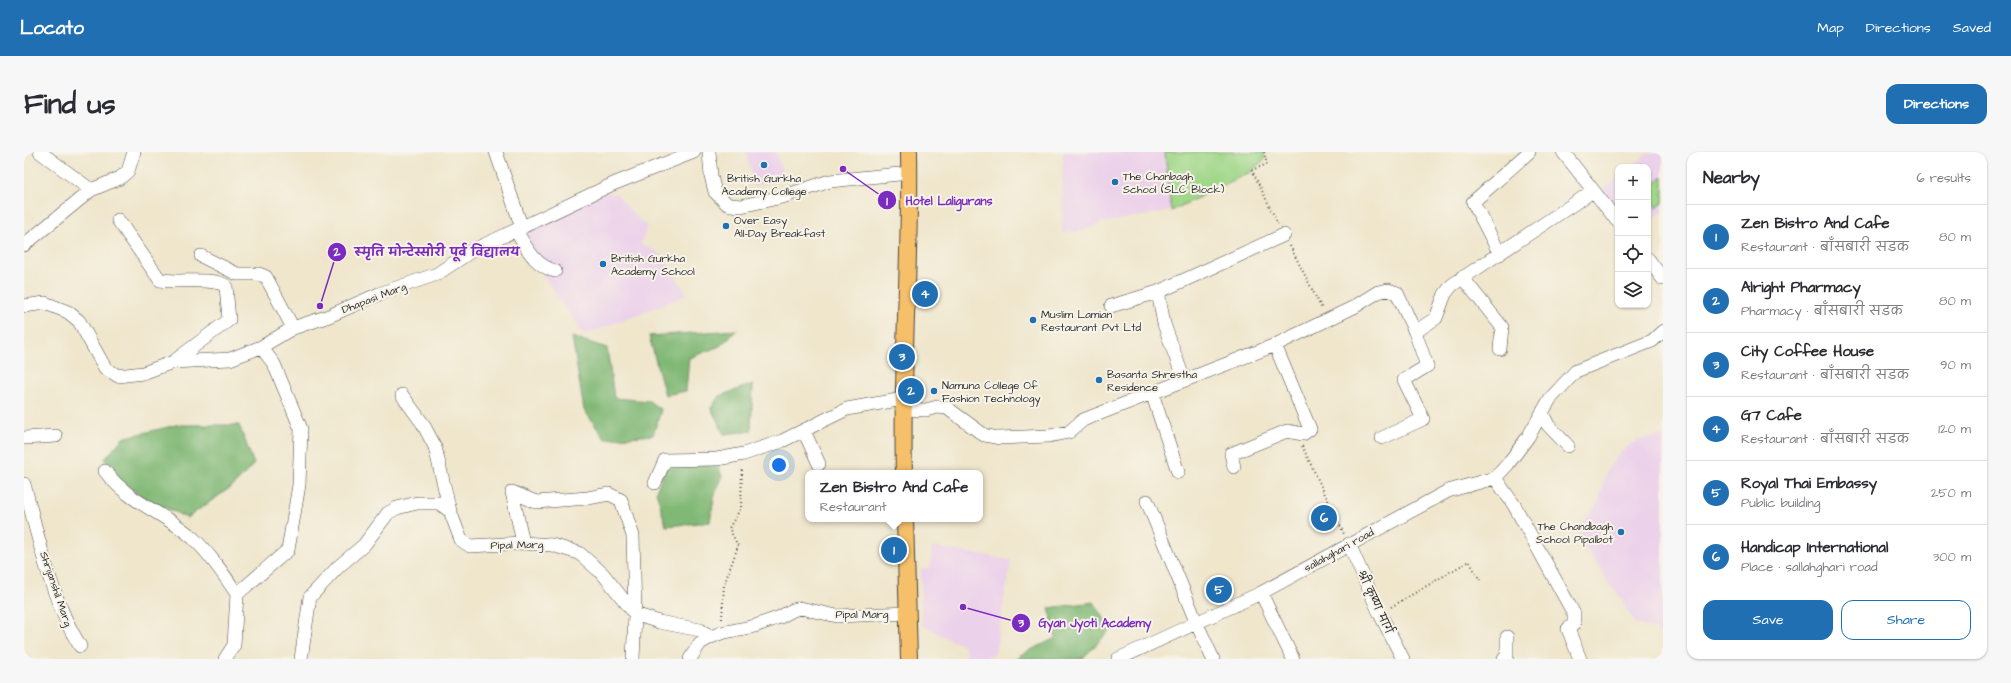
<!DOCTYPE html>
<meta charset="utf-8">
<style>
body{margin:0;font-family:"Architects Daughter","Playpen Sans Deva",sans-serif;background:#f7f7f7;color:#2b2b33}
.controls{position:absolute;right:12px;top:12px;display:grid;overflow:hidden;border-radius:8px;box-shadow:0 1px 3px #0004}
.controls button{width:36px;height:36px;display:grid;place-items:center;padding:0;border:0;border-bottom:1px solid #e1e1e2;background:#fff;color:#2b2b33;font:20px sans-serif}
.you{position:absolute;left:755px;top:313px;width:14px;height:14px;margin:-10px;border:3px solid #fff;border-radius:50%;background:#1a73e8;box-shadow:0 0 0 6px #1a73e833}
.badge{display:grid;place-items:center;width:26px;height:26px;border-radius:50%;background:#1f6fb2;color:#fff;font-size:13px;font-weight:700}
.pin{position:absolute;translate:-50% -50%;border:2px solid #fff;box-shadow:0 1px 4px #0006}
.popup{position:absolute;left:781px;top:318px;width:178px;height:52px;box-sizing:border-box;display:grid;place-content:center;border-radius:8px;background:#fff;filter:drop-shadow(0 1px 3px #0005);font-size:13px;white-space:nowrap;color:#7c7c81}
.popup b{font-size:15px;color:#2b2b33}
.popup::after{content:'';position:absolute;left:50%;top:100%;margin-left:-8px;border:8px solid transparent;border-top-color:#fff}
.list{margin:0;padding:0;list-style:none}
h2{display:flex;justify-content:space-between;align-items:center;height:52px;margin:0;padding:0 16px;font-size:17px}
h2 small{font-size:13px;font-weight:400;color:#7c7c81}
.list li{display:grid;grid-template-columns:26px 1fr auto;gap:12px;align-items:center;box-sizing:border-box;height:64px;padding:0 16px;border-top:1px solid #e1e1e2}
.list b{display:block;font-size:15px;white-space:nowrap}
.list p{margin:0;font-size:13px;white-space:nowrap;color:#7c7c81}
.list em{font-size:13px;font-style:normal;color:#7c7c81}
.actions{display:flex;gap:8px;padding:12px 16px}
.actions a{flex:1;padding:9px 0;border:1px solid #1f6fb2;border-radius:12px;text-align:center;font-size:14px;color:#1f6fb2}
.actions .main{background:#1f6fb2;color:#fff}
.icon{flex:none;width:22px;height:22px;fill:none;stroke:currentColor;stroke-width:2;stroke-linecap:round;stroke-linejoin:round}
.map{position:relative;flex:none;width:1639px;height:507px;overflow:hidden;border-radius:12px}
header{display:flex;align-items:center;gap:24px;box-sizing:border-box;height:56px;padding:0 20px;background:#1f6fb2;color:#fff}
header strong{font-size:19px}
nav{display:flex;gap:22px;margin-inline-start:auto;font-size:14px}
.intro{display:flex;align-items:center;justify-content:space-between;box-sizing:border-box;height:96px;padding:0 24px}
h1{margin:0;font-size:28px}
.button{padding:10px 18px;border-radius:12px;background:#1f6fb2;color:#fff;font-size:14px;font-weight:700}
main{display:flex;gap:24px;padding:0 24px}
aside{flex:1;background:#fff;border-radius:12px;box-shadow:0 1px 3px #0004}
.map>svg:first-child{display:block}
.built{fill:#ecd1ea}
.green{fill:#a0d789;stroke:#66815a}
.forest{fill:#80b875;stroke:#567250}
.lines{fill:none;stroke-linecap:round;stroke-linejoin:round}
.minor-casing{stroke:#484743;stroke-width:14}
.major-casing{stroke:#484743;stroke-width:18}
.path{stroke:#484743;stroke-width:2;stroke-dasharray:1 3;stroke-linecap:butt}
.minor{stroke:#fff;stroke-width:13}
.major{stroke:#f6c06b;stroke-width:16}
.poi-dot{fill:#1f6fb2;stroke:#f7f3e8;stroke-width:1.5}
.labels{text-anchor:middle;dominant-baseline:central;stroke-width:4;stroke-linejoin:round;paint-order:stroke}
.poi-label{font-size:11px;fill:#2b2b2b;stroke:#f7f3e8;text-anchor:start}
.street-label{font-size:11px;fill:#2b2b2b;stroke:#f7f3e8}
.leader{fill:none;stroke:#7b2cbf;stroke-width:1.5}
.callout-dot{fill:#7b2cbf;stroke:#f7f3e8;stroke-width:1.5}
.mark-label{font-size:12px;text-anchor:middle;font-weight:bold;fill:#fff}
.callout-label{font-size:12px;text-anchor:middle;font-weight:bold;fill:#7b2cbf;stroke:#f7f3e8;stroke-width:4;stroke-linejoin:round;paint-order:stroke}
</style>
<header>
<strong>Locato</strong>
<nav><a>Map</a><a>Directions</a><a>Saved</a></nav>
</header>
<div class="intro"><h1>Find us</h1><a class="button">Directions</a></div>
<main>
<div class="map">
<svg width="1639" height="507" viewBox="0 0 1639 507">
<rect width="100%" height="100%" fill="#f7f3e8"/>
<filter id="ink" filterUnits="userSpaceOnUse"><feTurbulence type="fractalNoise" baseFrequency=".025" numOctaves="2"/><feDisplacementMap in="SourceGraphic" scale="8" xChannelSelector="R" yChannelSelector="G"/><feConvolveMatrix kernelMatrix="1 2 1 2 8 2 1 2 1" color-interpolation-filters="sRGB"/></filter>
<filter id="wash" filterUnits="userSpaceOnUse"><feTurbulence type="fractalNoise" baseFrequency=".012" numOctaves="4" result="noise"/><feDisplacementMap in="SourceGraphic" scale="16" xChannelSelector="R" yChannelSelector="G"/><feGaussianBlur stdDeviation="0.9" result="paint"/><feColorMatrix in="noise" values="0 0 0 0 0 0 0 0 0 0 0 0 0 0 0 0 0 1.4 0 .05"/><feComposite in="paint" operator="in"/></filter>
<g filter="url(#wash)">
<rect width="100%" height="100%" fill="#efe6cc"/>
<!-- built -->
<path class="built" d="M722 0H752L760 25 730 34Z
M1039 0H1141L1147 59 1077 71 1061 78 1038 81Z
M1632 0H1639V60L1624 68V15H1607L1623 2Z
M1594 25V62L1580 47V37Z
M575 39 593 42 611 64 623 74 617 92 638 103 663 142 656 146 560 183 517 120 499 71Z
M1639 284V485L1630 477 1612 472 1602 458 1598 447 1583 430 1579 420 1555 387 1556 374 1575 350 1583 317 1601 296 1613 288Z
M908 395 987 408 971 502 953 507H943L941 495 898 473 897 417 906 416Z"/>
<!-- green -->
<path class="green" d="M1141 0H1239L1241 7 1226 20 1147 59Z
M1639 24V51L1633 55 1624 43V36Z"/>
<!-- forest -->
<path class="forest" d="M713 178 696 194 665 206 662 239 641 243 625 184Z
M548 185 583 196 590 246 625 249 637 258 629 283 581 287 560 258Z
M729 232 727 279 700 282 687 256 695 244Z
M152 273H215L230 312 210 333 163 366 116 343 92 325 81 307 99 286Z
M647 305 694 313 698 324 690 345 686 370 642 374 632 339Z
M1070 450 1087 477 1058 507H992L996 503 1032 486 1025 456Z"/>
</g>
<g filter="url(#ink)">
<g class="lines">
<defs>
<path id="minor" d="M16 0 67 38
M472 0 498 76
M685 0 687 24 691 40 703 52 707 53 717 54 758 45 806 29 885 21
M1539 0 1594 70
M94 68 136 128C154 131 190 125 202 134L205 168 149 210
M492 79C503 96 510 113 531 119
M0 93 67 38 96 26 104 19 110 0
M1476 102 1449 50 1505 0
M177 104 213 122H235L242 125 269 176
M1624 107 1639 127
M1438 125 1478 175 1476 197
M1134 140 1140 172 1160 228
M0 154 21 151 44 160 55 169 81 216 94 224 119 221 149 210 206 207 237 195 269 176 305 164 355 142 413 122 449 98 473 87 589 32 670 0
M1087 154 1134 140 1260 83
M1391 180 1412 166 1421 142 1428 133 1569 39
M1128 241 1154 320
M378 243 399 272 411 295 426 359
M878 257 902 258 913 255 923 256 960 283 975 286 1025 284 1045 280 1059 268 1251 193 1330 155 1354 140 1364 138 1373 141 1391 180 1403 214 1380 228 1399 267 1358 286
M1518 261 1524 273 1544 294
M780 279 795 312
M0 286 32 284
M1210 315 1207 302 1263 279 1279 282 1286 277 1251 193
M81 319C106 352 140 360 169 386 186 402 200 423 213 442
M1471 326 1484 312 1504 285 1526 247 1552 219 1628 189 1639 179
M631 331 641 308 693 307 720 302 758 289 823 257 879 247
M0 332C15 386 26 446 56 494
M1123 349 1173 472 1189 507
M499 391 488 340 512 350 564 346 585 342 597 348 609 384 611 462 609 507
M1325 392 1356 462 1379 507
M1237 441 1269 507
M201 507 210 493 213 442 264 398 275 333 277 277 250 212 237 195
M277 507 286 445 314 415 340 393 364 361 373 356 393 351H415L426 359 437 388 446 394 499 391 528 393 555 401 579 422 611 462 635 470 676 478 687 485 697 481 731 474 756 465 769 458 776 456 813 464 883 461
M666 507 676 491 687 485
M1094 507 1237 441 1424 339 1471 326 1490 353 1550 462V472L1544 477 1556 507
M1480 507 1483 506V485"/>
<path id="major" d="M880 321C877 214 887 107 885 0
M881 367 885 507"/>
</defs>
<!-- minor casing -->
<use href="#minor" class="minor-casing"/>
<!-- major casing -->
<use href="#major" class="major-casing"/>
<!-- path -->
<path class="path" d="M1240 0 1243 12 1228 18 1254 72
M1266 94 1298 157
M1278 294 1320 382
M1367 455 1445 409 1456 428
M698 467 700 433 714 394 705 376 717 356 718 315"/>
<!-- minor -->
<use href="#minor" class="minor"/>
<!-- major -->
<use href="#major" class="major"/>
</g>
</g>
<!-- markers -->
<g class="poi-dot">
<circle cx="740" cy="13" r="4"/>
<circle cx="1091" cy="30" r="4"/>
<circle cx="702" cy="74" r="4"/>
<circle cx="579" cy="112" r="4"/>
<circle cx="1009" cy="168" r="4"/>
<circle cx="1075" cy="228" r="4"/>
<circle cx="910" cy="239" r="4"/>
<circle cx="1597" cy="380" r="4"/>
</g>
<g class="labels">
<!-- poi labels -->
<g class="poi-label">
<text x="1099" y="24">The Chanbagh<tspan x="1099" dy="13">School (SLC Block)</tspan></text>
<text x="740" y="26" text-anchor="middle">British Gurkha<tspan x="740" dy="13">Academy College</tspan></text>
<text x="710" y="68">Over Easy<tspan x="710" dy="13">All-Day Breakfast</tspan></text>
<text x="587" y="106">British Gurkha<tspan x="587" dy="13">Academy School</tspan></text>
<text x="1017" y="162">Muslim Lamian<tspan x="1017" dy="13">Restaurant Pvt Ltd</tspan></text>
<text x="1083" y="222">Basanta Shrestha<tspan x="1083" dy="13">Residence</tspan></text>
<text x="918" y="233">Namuna College Of<tspan x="918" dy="13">Fashion Technology</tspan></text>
<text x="1589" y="374" text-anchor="end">The Chandbagh<tspan x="1589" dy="13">School Pipalbot</tspan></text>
</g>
<!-- street labels -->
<g class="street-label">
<text transform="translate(350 146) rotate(-21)">Dhapasi Marg</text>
<text transform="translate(493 393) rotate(-1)">Pipal Marg</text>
<text transform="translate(1315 398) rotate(-29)">sallahghari road</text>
<text transform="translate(32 437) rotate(71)">Shrijanshil Marg</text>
<text transform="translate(1351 450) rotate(65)">श्री कृष्ण मार्ग</text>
<text x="838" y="462">Pipal Marg</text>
</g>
</g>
<!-- callouts -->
<path class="leader" d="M819 17L863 48M296 154L313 100M939 455L997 471"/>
<g class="callout-dot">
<circle cx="819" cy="17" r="4"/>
<circle cx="296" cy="154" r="4"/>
<circle cx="939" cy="455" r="4"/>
<circle cx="863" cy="48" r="10"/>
<circle cx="313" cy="100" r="10"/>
<circle cx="997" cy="471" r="10"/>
</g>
<g class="mark-label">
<text x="863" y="53">1</text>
<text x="313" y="104">2</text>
<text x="997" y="475">3</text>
</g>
<g class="callout-label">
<text x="925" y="53">Hotel Laligurans</text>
<text x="413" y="104">स्मृति मोन्टेस्सोरी पूर्व विद्यालय</text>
<text x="1071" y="475">Gyan Jyoti Academy</text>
</g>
</svg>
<div class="controls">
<button>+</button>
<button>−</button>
<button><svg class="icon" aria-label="locate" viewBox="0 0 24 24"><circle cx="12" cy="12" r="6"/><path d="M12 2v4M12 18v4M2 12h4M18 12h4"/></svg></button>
<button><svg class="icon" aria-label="layers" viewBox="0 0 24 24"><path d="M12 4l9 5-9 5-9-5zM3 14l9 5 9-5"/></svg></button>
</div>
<div class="you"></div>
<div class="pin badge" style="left:870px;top:398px">1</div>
<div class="popup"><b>Zen Bistro And Cafe</b>Restaurant</div>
<div class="pin badge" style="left:887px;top:239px">2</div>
<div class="pin badge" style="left:878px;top:205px">3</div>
<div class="pin badge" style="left:901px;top:142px">4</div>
<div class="pin badge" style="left:1195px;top:438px">5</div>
<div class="pin badge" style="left:1300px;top:366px">6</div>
</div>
<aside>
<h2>Nearby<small>6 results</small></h2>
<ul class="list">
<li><span class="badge">1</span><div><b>Zen Bistro And Cafe</b><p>Restaurant · बाँसबारी सडक</p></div><em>80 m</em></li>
<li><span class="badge">2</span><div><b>Alright Pharmacy</b><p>Pharmacy · बाँसबारी सडक</p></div><em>80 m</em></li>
<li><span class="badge">3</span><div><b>City Coffee House</b><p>Restaurant · बाँसबारी सडक</p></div><em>90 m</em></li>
<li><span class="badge">4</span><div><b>G7 Cafe</b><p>Restaurant · बाँसबारी सडक</p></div><em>120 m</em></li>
<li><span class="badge">5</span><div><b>Royal Thai Embassy</b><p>Public building</p></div><em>250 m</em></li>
<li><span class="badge">6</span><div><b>Handicap International</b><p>Place · sallahghari road</p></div><em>300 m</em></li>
</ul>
<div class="actions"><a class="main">Save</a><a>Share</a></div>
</aside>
</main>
